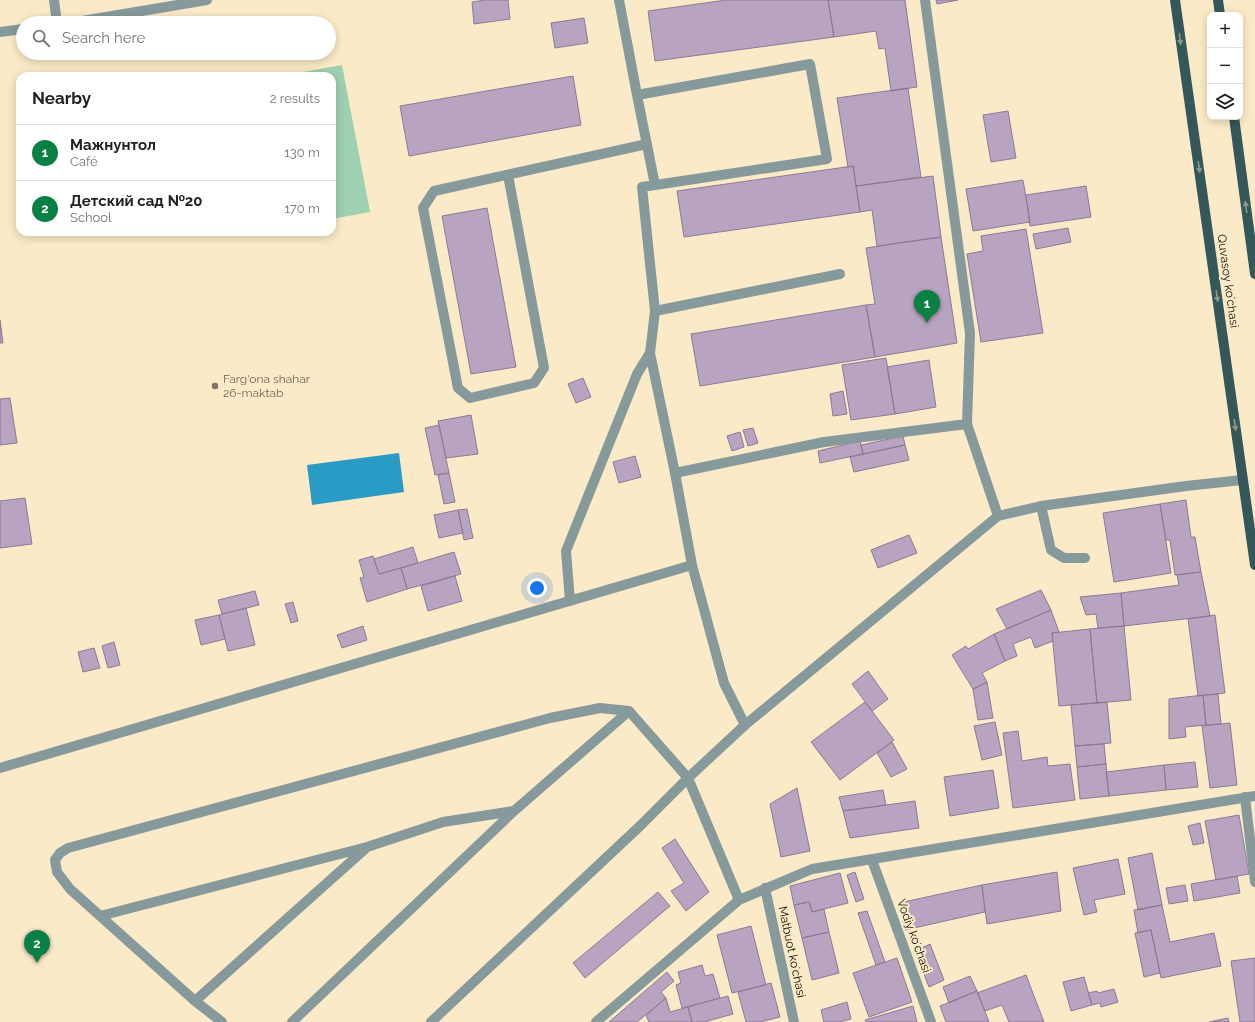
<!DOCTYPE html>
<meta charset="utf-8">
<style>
body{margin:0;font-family:Raleway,sans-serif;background:#f6f6f6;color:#202124}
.controls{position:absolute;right:12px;top:12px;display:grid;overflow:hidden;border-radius:8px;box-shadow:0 2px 10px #0003}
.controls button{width:36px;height:36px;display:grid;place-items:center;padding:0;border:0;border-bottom:1px solid #e0e0e0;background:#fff;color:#202124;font:20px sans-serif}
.you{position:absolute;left:537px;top:588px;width:14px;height:14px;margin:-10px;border:3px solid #fff;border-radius:50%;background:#1a73e8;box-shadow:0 0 0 6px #1a73e833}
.badge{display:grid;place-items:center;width:26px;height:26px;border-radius:50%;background:#0b8043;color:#fff;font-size:13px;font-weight:700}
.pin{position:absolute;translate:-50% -33px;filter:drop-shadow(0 1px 2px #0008)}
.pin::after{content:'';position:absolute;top:21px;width:14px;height:12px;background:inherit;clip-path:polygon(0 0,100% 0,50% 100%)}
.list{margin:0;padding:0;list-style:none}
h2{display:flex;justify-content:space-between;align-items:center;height:52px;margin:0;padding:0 16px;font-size:17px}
h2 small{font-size:13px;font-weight:400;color:#757577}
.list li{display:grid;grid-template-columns:26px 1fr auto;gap:12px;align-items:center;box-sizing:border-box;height:56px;padding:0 16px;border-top:1px solid #e0e0e0}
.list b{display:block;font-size:15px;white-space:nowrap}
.list p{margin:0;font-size:13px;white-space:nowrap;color:#757577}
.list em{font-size:13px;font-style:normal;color:#757577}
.icon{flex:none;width:22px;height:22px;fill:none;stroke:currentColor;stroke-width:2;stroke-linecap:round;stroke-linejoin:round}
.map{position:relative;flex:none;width:1255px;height:1022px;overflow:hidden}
.search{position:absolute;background:#fff;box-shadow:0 2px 10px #0003;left:16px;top:16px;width:320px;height:44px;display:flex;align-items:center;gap:10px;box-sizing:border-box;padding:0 14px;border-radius:22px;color:#757577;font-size:15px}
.panel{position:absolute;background:#fff;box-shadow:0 2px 10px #0003;left:16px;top:72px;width:320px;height:164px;border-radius:12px}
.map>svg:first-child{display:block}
.green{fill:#9ed1b1}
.water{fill:#2a9bc4}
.building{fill:#b8a3c1;stroke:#8d7996}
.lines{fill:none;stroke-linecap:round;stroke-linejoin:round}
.service{stroke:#879a9b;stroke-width:10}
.minor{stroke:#879a9b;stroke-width:10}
.primary{stroke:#34585a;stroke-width:10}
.oneway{fill:#8d9a8b}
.education-dot{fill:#8d6e63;stroke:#faeac7;stroke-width:1.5}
.labels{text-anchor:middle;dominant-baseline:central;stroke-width:4;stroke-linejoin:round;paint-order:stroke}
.street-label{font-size:12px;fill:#181206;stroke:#faeac7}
.education-label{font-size:12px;fill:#785e54;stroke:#faeac7;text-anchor:start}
</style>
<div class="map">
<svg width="1255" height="1022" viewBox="0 0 1255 1022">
<rect width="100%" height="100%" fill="#faeac7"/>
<!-- green -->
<path class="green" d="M342 65 370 212 332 219V76H281Z"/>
<!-- water -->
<path class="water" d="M399 453 404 492 312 505 307 465Z"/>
<!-- building -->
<path class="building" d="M485 0H508L510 19 474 24 472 2Z
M726 0H828L834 37 655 61 648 11Z
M828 0H905L917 87 891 91 885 48 879 49 876 31 834 37Z
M936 0H958L937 4Z
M584 18 588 43 555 48 551 23Z
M573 76 581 125 409 156 400 106Z
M908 88 921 177 856 186 853 166 848 167 837 98Z
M1008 111 1016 158 991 162 983 115Z
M853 166 860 212 684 237 677 191Z
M933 176 941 237 877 246 872 210 860 212 856 186Z
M1023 180 1030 222 973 231 966 189Z
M1086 186 1091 217 1030 226 1026 195Z
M487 208 516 367 471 374 442 216Z
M1068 228 1071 242 1036 249 1033 234Z
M1026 229 1043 333 981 342 967 254 983 251 981 236Z
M941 237 957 343 875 357 866 305 875 304 866 248Z
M866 305 875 357 700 386 691 334Z
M0 320 3 343H0Z
M886 358 895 414 851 420 842 365Z
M929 360 936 407 895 414 887 367Z
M583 378 591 397 576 403 568 384Z
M843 391 847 414 833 416 830 394Z
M10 398 17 443 0 445V399Z
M471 415 478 454 446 458 438 421Z
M439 425 449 473 435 475 425 428Z
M753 428 758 443 748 446 743 430Z
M740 432 744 447 732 451 727 436Z
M903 436 905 445 863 454 861 445Z
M860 441 863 454 820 463 818 451Z
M905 445 909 460 854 472 850 457Z
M635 456 641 477 619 483 613 462Z
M449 473 455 502 444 504 438 475Z
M25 498 32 544 0 548V501Z
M1186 500 1191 537H1195L1201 572 1175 575 1170 540H1166L1160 504Z
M1160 504 1171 573 1114 582 1103 513Z
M467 509 473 538 464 540 458 510Z
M458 510 463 533 439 538 434 515Z
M909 535 917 553 878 568 871 550Z
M413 547 418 563 379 574 374 559Z
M454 552 461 574 407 589 401 568Z
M373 556 379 574 401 568 407 589 367 602 360 578 364 577 359 560Z
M1201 572 1210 616 1124 626 1121 593 1179 585 1177 575Z
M455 576 462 601 428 611 421 586Z
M1041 590 1051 610 1007 629 996 609Z
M255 591 259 605 222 614 218 600Z
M1121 593 1124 626 1098 628 1096 614 1086 615 1080 597Z
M293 602 298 621 291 623 285 604Z
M246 608 255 645 228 651 219 615Z
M1051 610 1059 632 1052 633 1053 641 1035 648 1031 637 1013 644 1017 656 1005 661 994 634Z
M219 615 225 639 201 645 195 620Z
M1215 615 1225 693 1198 696 1188 619Z
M363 626 367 640 342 648 337 635Z
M1124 626 1131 700 1097 703 1090 629Z
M1090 629 1097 703 1059 706 1052 633Z
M994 634 1005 661 982 673 987 682 973 689 952 655 966 646 968 649Z
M114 642 120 665 108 668 102 646Z
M94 648 100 668 83 672 78 652Z
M868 671 888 699 872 711 852 684Z
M987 682 993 718 978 720 973 689Z
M1218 694 1221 724 1206 725 1203 695Z
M1203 695 1206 725 1185 727 1186 737 1169 739V699Z
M865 702 894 740 840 780 811 742Z
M1107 702 1111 743 1075 746 1071 705Z
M995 722 1002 755 982 760 974 726Z
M1230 723 1237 785 1210 788 1202 726Z
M1018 731 1022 761 1047 757 1048 766 1070 764 1075 800 1013 808 1003 733Z
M892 742 907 769 891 777 877 753Z
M1104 744 1106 764 1077 767 1075 746Z
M1195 762 1198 787 1166 790 1164 765Z
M1106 764 1109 796 1080 799 1077 767Z
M1164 765 1166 790 1109 796 1106 772Z
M993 770 999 808 950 816 944 777Z
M797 788 810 851 781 857 770 804Z
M883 790 886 805 843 811 839 797Z
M915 801 919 828 850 838 843 811Z
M1239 815 1249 874 1216 880 1205 821Z
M1200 823 1204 843 1193 845 1188 826Z
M675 839 709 892 686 911 671 891 684 883 662 848Z
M1152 853 1162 905 1138 910 1128 858Z
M1118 859 1125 894 1094 900 1097 912 1084 915 1073 868Z
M855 872 864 899 856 902 847 875Z
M1057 872 1061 911 987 924 982 885Z
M840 873 848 903 812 912 809 902 794 905 790 886Z
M1237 876 1240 893 1194 901 1191 884Z
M982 885 985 912 905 930 899 903Z
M1185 885 1188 901 1169 904 1166 888Z
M658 892 670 906 585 978 573 963Z
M809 902 812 912 824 909 829 932 802 938 794 905Z
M1162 905 1170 942 1214 933 1221 966 1161 978 1151 930 1138 933 1134 910Z
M867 911 885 962 876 965 858 913Z
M751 926 766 985 732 993 717 935Z
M1151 930 1160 973 1144 977 1135 933Z
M829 932 839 973 812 980 802 938Z
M930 944 944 980 929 987 915 951Z
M897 958 912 1002 869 1017 853 973Z
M1255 958V1022H1240L1231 961Z
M702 965 705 976 713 974 720 998 682 1008 676 985 681 983 678 972Z
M667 972 674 981 661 992 666 998 637 1022H609Z
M1026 975 1044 1022H1009L1002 1005 985 1011 977 993Z
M970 976 977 991 949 1003 943 987Z
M1084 977 1092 1005 1071 1011 1063 982Z
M771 983 780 1017 760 1022H746L738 992Z
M1114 989 1118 1002 1101 1007 1100 1003 1092 1005 1088 993 1097 991 1098 993Z
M977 991 989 1022H946L940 1006Z
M728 996 733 1014 704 1022H692L688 1007Z
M666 998 670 1012 688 1007 692 1022H649L646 1015Z
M847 1002 851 1019 839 1022H824L821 1010Z
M913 1006 917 1022H866L865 1020Z
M1228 1018 1229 1022H1209Z"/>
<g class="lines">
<!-- service -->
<path class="service" d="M54 0 57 23
M619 0 637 95 810 64 827 159 642 187 655 311 650 353 675 473 692 565 724 683 745 725
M925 0 970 333 967 424
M637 95 655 185
M508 175 544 368 534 383 470 398 458 388 423 208 434 191 647 144
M655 311 840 274
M675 473 824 442 967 424 998 516
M1041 506 1051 550 1064 558H1085
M570 601 566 551 637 374 650 353
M0 768 692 565
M1245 797 1255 882
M100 916 367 847 443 822 514 811
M195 1001 365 849
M222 1022 195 1001 70 889 57 872 55 860 60 853 68 848 550 718 600 708 629 711 688 778 640 826 431 1022
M292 1022 514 811 629 711"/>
<!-- minor -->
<path class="minor" d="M70 23 207 0
M0 32 23 29
M1242 480 1186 486 1041 506 998 516 745 725 688 778 739 900 812 869 1255 796
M872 860 931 1022
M765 888 794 1022
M596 1022 739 900"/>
<!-- primary -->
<path class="primary" d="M1175 0 1255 565
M1218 0 1220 15
M1234 117 1255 274"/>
</g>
<!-- one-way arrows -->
<defs><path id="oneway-solid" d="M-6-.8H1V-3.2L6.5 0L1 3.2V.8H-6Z"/></defs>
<g class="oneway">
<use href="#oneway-solid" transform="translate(1180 39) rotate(82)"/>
<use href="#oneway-solid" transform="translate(1199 167) rotate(82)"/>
<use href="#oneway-solid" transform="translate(1246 207) rotate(-98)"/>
<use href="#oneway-solid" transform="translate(1217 296) rotate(82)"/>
<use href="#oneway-solid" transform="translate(1235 425) rotate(82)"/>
</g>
<!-- markers -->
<circle class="education-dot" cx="215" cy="386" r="4"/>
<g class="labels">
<!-- street labels -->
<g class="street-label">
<text transform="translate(1228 281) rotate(82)">Quvasoy koʻchasi</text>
<text transform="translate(914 936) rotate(70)">Vodiy koʻchasi</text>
<text transform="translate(792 952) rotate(78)">Matbuot koʻchasi</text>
</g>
<!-- education labels -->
<g class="education-label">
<text x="223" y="379">Farg'ona shahar<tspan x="223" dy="14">26-maktab</tspan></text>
</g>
</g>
</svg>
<div class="controls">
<button>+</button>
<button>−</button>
<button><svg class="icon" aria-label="layers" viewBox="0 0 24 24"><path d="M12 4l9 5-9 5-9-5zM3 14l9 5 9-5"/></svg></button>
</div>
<div class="you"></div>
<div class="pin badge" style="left:927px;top:323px">1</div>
<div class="pin badge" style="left:37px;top:963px">2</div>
<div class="search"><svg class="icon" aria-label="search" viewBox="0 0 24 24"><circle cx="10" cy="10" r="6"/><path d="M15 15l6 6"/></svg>Search here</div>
<section class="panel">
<h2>Nearby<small>2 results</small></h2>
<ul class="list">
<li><span class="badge">1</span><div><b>Мажнунтол</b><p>Café</p></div><em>130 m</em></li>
<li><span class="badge">2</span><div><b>Детский сад №20</b><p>School</p></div><em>170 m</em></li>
</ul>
</section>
</div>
